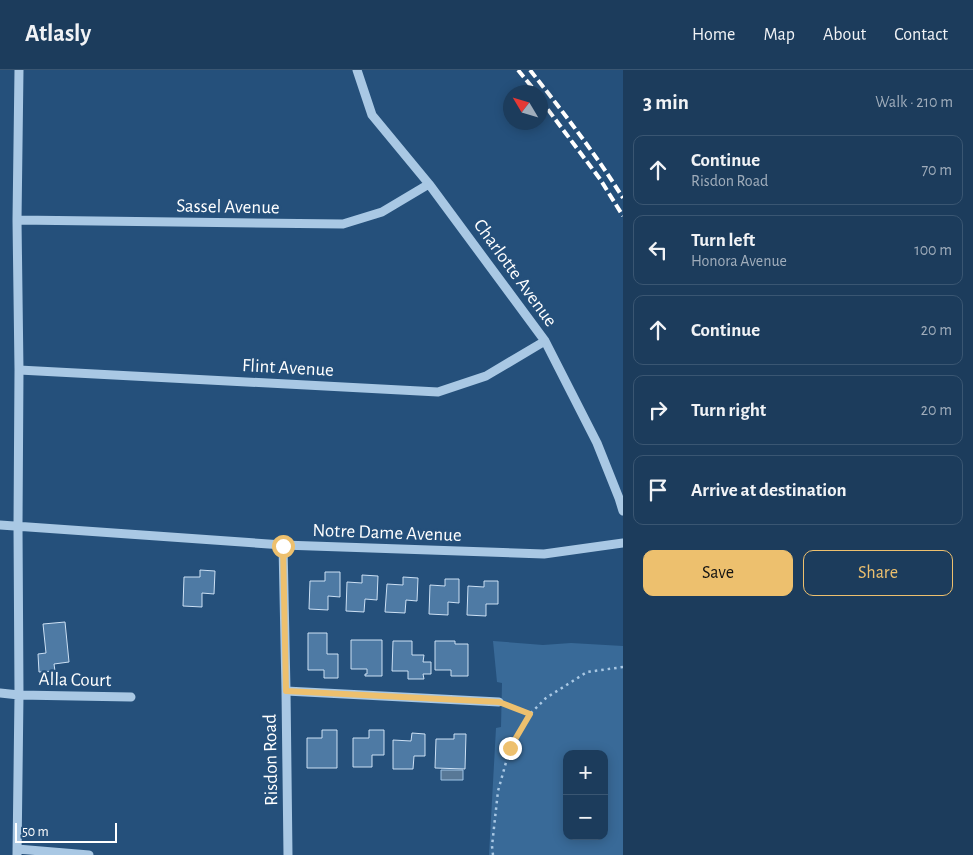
<!DOCTYPE html>
<meta charset="utf-8">
<style>
body{margin:0;font-family:"Alegreya Sans",sans-serif;background:#254362;color:#f1f3f6}
.controls{position:absolute;right:15px;bottom:15px;display:grid;overflow:hidden;border-radius:10px;box-shadow:0 2px 12px #0003}
.controls button{width:45px;height:45px;display:grid;place-items:center;padding:0;border:0;border-bottom:1px solid #3a5672;background:#1c3c5c;color:#f1f3f6;font:25px sans-serif}
.compass{position:absolute;left:503px;top:15px;width:45px;height:45px;border-radius:50%;background:#1c3c5c;box-shadow:0 2px 12px #0003;rotate:308deg}
.scale{position:absolute;left:15px;bottom:12px;width:102px;box-sizing:border-box;padding-left:5px;border:2px solid #fff;border-top:0;font-size:14px;line-height:18px;white-space:nowrap;color:#fff;-webkit-text-stroke:4px #25507b;paint-order:stroke}
.stop{position:absolute;width:15px;height:15px;margin:-11px;border:4px solid #edc06e;border-radius:50%;background:#fff}
.stop.end{background:#edc06e;border-color:#fff;box-shadow:0 1px 5px #0008}
.list{margin:0;padding:0;list-style:none}
h2{display:flex;justify-content:space-between;align-items:center;height:65px;margin:0;padding:0 20px;font-size:21px}
h2 small{font-size:16px;font-weight:400;color:#a0adbb}
.list li{display:grid;grid-template-columns:32px 1fr auto;gap:15px;align-items:center;box-sizing:border-box;height:70px;margin:0 10px 10px;padding:0 10px;border:1px solid #3a5672;border-radius:10px}
.list b{display:block;font-size:19px;white-space:nowrap}
.list p{margin:0;font-size:16px;white-space:nowrap;color:#a0adbb}
.list em{font-size:16px;font-style:normal;color:#a0adbb}
.actions{display:flex;gap:10px;padding:15px 20px}
.actions a{flex:1;padding:11px 0;border:1px solid #edc06e;border-radius:10px;text-align:center;font-size:18px;color:#edc06e}
.actions .main{background:#edc06e;color:#111}
.icon{flex:none;width:28px;height:28px;fill:none;stroke:currentColor;stroke-width:2;stroke-linecap:round;stroke-linejoin:round}
.map{position:relative;flex:none;width:623px;height:785px;overflow:hidden}
header{display:flex;align-items:center;gap:30px;box-sizing:border-box;height:70px;padding:0 25px;background:#1c3c5c;border-bottom:1px solid #3a5672}
header strong{font-size:24px}
nav{display:flex;gap:28px;margin-inline-start:auto;font-size:18px}
main{display:flex}
aside{flex:1;background:#1c3c5c}
.map>svg:first-child{display:block}
.green{fill:#396a98;fill-rule:evenodd}
.water{fill:#587896;stroke:#9ec3e5}
.building{fill:#4e7aa4;stroke:#cce0f4}
.lines{fill:none;stroke-linecap:round;stroke-linejoin:round}
.path{stroke:#a9c8e4;stroke-width:2.5;stroke-dasharray:2.5 4;stroke-linecap:butt}
.minor{stroke:#a9c8e4;stroke-width:9}
.rail{stroke:#fff;stroke-width:4;stroke-dasharray:9 4;stroke-linecap:butt}
.route{stroke:#edc06e;stroke-width:6}
.labels{text-anchor:middle;dominant-baseline:central;stroke-width:5;stroke-linejoin:round;paint-order:stroke}
.street-label{font-size:19px;fill:#fff;stroke:#25507b}
</style>
<header>
<strong>Atlasly</strong>
<nav><a>Home</a><a>Map</a><a>About</a><a>Contact</a></nav>
</header>
<main>
<div class="map">
<svg width="623" height="785" viewBox="0 0 623 785">
<rect width="100%" height="100%" fill="#25507b"/>
<!-- green -->
<path class="green" d="M493 571 543 575 571 573 623 576V785H489L496 658 501 657 502 613 497 612ZM567 684H604V766H567Z"/>
<!-- water -->
<path class="water" d="M441 700H463V710H441Z"/>
<!-- building -->
<path class="building" d="M200 500 215 501 214 524 202 523V537L183 536 184 507H200Z
M325 502H340V527L328 526V540L309 539 310 511H325Z
M362 505 378 506 377 530 365 529 364 542 346 541 347 512 362 513Z
M403 507 418 508 417 531 406 530 405 543 385 542 387 514 403 515Z
M445 509H459V533L448 532V545L429 544 430 515 445 516Z
M484 511H498V534H486V546L467 545 468 516 484 517Z
M65 552 69 592 54 594 55 601 39 602 38 584 46 583 43 554Z
M308 563H327V584H338V608H324V600H308Z
M351 570H382V606H365V604H367V599H351Z
M393 571H412V585H424L423 592H431V604H423L424 609H408V601H392Z
M435 571H455V574H468V606H451V600H435Z
M322 660H337V698H307V668H322Z
M369 660H384V685H372V697H353V668H369Z
M412 663 425 664V686H414L413 699H393V670L411 671Z
M454 664H466L465 699 435 698 436 669H454Z"/>
<g class="lines">
<!-- path -->
<path class="path" d="M509 636 530 644
M493 785 492 776 498 721 510 678 530 644 546 628 587 602 623 597"/>
<!-- minor -->
<path class="minor" d="M357 0 372 45 429 114 545 271 597 373 619 428 623 441
M17 150 343 154 382 142 429 114
M19 300 438 322 486 306 545 271
M0 455 283 475 544 484 623 473
M283 475 286 621 288 785
M286 621 499 632
M0 623 19 625 131 627
M17 779 89 785
M17 785 19 625 18 456 19 300 17 150 19 0"/>
<!-- rail -->
<path class="rail" d="M518 0 536 22
M530 0C563 42 595 83 623 128
M540 29 600 109 623 146"/>
</g>
<g class="lines">
<!-- route -->
<path class="route" d="M283 476 286 621 499 632 530 644 510 678"/>
</g>
<g class="labels">
<!-- street labels -->
<g class="street-label">
<text transform="translate(228 137) rotate(1)">Sassel Avenue</text>
<text transform="translate(515 203) rotate(54)">Charlotte Avenue</text>
<text transform="translate(288 298) rotate(3)">Flint Avenue</text>
<text transform="translate(387 463) rotate(2)">Notre Dame Avenue</text>
<text transform="translate(75 610) rotate(1)">Alla Court</text>
<text transform="translate(271 690) rotate(-91)">Risdon Road</text>
</g>
</g>
</svg>
<div class="controls">
<button>+</button>
<button>−</button>
</div>
<svg class="compass" viewBox="-18 -18 36 36"><path d="M0-13l5 13h-10z" fill="#e53935"/><path d="M0 13l5-13h-10z" fill="#a0adbb"/></svg>
<div class="scale">50 m</div>
<div class="stop" style="left:283px;top:476px"></div>
<div class="stop end" style="left:510px;top:678px"></div>
</div>
<aside>
<h2>3 min<small>Walk · 210 m</small></h2>
<ul class="list">
<li><svg class="icon" aria-label="ahead" viewBox="0 0 24 24"><path d="M12 20V5M6 11l6-6 6 6"/></svg><div><b>Continue</b><p>Risdon Road</p></div><em>70 m</em></li>
<li><svg class="icon" aria-label="left" viewBox="0 0 24 24"><path d="M17 20v-9H6M10 6l-5 5 5 5"/></svg><div><b>Turn left</b><p>Honora Avenue</p></div><em>100 m</em></li>
<li><svg class="icon" aria-label="ahead" viewBox="0 0 24 24"><path d="M12 20V5M6 11l6-6 6 6"/></svg><div><b>Continue</b></div><em>20 m</em></li>
<li><svg class="icon" aria-label="right" viewBox="0 0 24 24"><path d="M7 20v-9h11M14 6l5 5-5 5"/></svg><div><b>Turn right</b></div><em>20 m</em></li>
<li><svg class="icon" aria-label="arrive" viewBox="0 0 24 24"><path d="M6 21V4h12l-3 4 3 4H6"/></svg><div><b>Arrive at destination</b></div></li>
</ul>
<div class="actions"><a class="main">Save</a><a>Share</a></div>
</aside>
</main>
